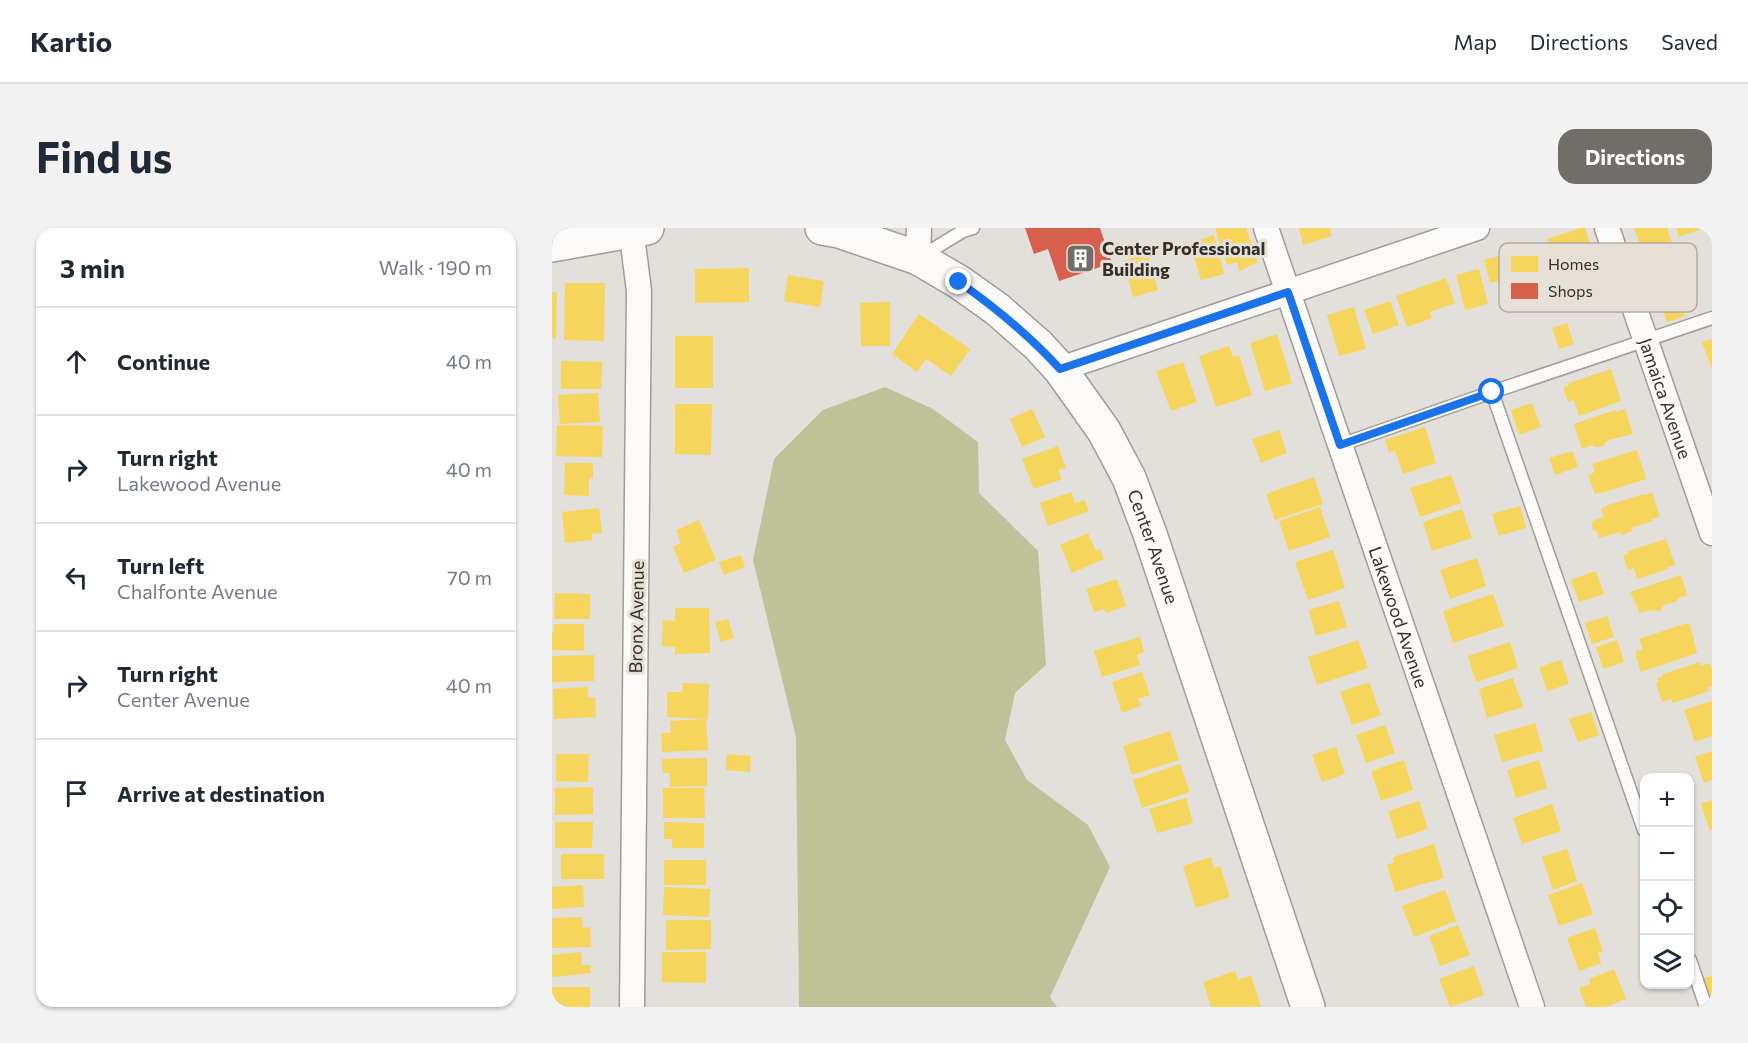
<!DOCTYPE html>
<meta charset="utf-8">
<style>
body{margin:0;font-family:Commissioner,sans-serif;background:#f2f2f3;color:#1f2937}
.controls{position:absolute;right:18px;bottom:18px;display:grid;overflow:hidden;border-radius:12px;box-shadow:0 2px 4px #0004}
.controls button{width:54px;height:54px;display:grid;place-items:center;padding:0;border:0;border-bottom:2px solid #e0e1e3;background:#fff;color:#1f2937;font:30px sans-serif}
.stop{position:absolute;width:18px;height:18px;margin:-14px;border:4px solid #1a73e8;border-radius:50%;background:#fff}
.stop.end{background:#1a73e8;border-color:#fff;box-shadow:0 2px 6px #0008}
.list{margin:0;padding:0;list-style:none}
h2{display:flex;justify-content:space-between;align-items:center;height:78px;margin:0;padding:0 24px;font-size:26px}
h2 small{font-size:20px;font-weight:400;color:#747a83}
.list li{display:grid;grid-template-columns:39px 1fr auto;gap:18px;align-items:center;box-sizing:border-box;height:108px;padding:0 24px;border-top:2px solid #e0e1e3}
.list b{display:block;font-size:22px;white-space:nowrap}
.list p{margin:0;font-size:20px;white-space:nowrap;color:#747a83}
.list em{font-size:20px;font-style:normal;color:#747a83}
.icon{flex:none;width:33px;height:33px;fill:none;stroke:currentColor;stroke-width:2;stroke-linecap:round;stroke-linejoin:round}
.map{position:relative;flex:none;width:1160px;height:779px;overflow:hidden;border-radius:18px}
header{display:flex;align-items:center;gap:36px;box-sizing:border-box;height:84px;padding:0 30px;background:#fff;border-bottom:2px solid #e0e1e3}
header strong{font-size:28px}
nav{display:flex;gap:33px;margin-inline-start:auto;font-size:21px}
.intro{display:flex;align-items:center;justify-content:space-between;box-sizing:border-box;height:144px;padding:0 36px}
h1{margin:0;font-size:42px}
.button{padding:15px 27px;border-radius:18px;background:#716d69;color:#fff;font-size:21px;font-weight:700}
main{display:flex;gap:36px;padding:0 36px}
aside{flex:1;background:#fff;border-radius:18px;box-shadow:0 2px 4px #0004}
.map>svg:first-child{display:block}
.forest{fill:#bfc199}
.homes{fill:#f6d55c}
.shops{fill:#d6604d}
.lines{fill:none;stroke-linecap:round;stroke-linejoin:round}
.lane-casing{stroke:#9f9c99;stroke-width:15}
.street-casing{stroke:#9f9c99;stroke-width:27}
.secondary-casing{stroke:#9f9c99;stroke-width:36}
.lane{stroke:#fbfaf9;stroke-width:12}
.street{stroke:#fbfaf9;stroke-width:24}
.secondary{stroke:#fbfaf9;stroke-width:33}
.route{stroke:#1a73e8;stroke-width:8}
.labels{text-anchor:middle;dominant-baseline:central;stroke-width:6;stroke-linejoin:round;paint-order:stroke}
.poi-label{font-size:18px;font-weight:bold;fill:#33302c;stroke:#e7e0d6;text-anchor:start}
.street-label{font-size:18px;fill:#33302c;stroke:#e7e0d6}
.key{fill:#e7e0d6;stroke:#b1aba3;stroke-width:1.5}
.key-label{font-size:16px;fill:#33302c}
</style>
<header>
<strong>Kartio</strong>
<nav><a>Map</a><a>Directions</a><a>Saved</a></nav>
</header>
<div class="intro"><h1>Find us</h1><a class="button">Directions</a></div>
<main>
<aside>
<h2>3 min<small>Walk · 190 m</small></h2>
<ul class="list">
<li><svg class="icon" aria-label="ahead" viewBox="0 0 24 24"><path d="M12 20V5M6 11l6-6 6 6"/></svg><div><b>Continue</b></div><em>40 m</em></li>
<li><svg class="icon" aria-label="right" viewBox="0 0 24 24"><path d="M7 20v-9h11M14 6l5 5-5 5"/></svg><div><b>Turn right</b><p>Lakewood Avenue</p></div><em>40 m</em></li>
<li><svg class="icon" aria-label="left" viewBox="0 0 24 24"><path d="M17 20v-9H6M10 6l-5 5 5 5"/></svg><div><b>Turn left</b><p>Chalfonte Avenue</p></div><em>70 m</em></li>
<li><svg class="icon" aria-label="right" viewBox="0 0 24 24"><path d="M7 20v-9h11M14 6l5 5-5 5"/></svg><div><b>Turn right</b><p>Center Avenue</p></div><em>40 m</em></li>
<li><svg class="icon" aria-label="arrive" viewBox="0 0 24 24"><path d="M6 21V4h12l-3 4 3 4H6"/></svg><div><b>Arrive at destination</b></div></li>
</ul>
</aside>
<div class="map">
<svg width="1160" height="779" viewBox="0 0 1160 779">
<rect width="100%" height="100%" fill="#e3dfda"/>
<!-- forest -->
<path class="forest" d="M333 159 381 181 426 214 427 265 486 323 494 437 463 465 453 512 475 552 536 597 558 639 498 769 505 779H247L244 509 201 332 222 231 271 182Z"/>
<!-- homes -->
<path class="homes" d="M663 0H694L706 34 687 43 685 34 675 37Z
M747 0H777L780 8 751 17Z
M1028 0H1033L1040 21 1035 23 1046 57 1033 61 1032 59 1011 66 995 19 997 18 995 11Z
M1082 0H1115L1123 25 1114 28 1113 33 1110 37H1102L1099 33 1094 35Z
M1124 0H1152L1127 9Z
M662 7 672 46 649 52 638 15Z
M596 25 606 62 581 69 571 33Z
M958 25 964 48 938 55 932 32Z
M197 40V74L143 75V41Z
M927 41 936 76 913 82 904 47Z
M236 47 272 53 268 79 232 73Z
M894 50 903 75 878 84 880 90 855 99 844 68Z
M13 55H53L52 113 12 112Z
M0 64H5L4 111 0 110Z
M1126 68 1133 88 1115 94 1108 74Z
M838 73 847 97 821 106 812 82Z
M338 74V118H309L308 75Z
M802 79 814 121 787 128 775 87Z
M367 86 418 121 399 148 374 131 365 144 340 126Z
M1015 95 1022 116 1007 121 1000 100Z
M725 106 740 155 713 163 698 115Z
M123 108H161V160H123Z
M1160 111V141L1150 114Z
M677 118 681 129 687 127 700 167 664 179 647 128Z
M9 133 50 134 49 161H9Z
M631 134 645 174 619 183 604 143Z
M1059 141 1069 173 1027 188 1022 172 1016 174 1011 159 1017 157V155Z
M46 165 48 194 8 196 6 167Z
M980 175 989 199 967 207 959 182Z
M123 176H160L159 227 123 226Z
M480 181 493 209 470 219 458 191Z
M1073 181 1081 206 1056 212 1050 219H1043L1040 217 1030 221 1022 196 1063 182 1064 184Z
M5 197 51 198 50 229 4 228Z
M873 199 884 235 851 246 843 223 837 224 833 212Z
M727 202 735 225 709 235 700 211Z
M506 218 514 240 506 242 510 251 482 261 470 231Z
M1085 222 1094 251 1050 265 1049 264 1043 266 1036 247 1043 244 1040 236Z
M1021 223 1026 239 1003 247 997 230Z
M13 235H41V250H37V268L12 267Z
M899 247 909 275 868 289 858 260Z
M762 249 771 276 723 292 714 266Z
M519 264 523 275 533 272 537 283 496 298 488 275Z
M1100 265 1108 288 1100 291 1101 293 1079 300 1080 303 1070 307 1069 304 1047 310 1045 303 1041 302 1040 298 1041 293 1052 289 1049 281 1054 279 1053 278 1092 266V267Z
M968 278 974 300 947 308 940 286Z
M768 279 778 309 737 323 727 293Z
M47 280 50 305 40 306V312L13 315 10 284Z
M910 281 920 310 880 323 871 294Z
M147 292 164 332 132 345 121 319 129 315 124 302Z
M536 305 544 323 548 321 552 331 520 345 508 317Z
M1114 311 1123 337 1115 339 1116 341 1085 351 1082 340 1076 342 1071 327 1077 325 1076 323Z
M781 322 793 360 756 372 743 334Z
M189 327 193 339 172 347 167 334Z
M925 330 934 358 898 371 888 342Z
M1044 343 1052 366 1027 374 1019 352Z
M1129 347 1135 367 1125 371 1126 373 1112 377 1109 382 1106 383 1098 382 1088 385 1078 364Z
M565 351 574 378 554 385 552 381 542 384 534 361Z
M3 365 38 366V391H2Z
M941 366 952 398 901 415 891 383Z
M787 373 795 399 764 408 757 382Z
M123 380H157L158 425 123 426V419L110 418 111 392 123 393Z
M1055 388 1062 409 1040 416 1033 395Z
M176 391 182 410 169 414 163 394Z
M1135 395 1136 397 1138 396 1145 425 1089 444 1083 426 1085 425 1084 423 1091 421 1087 411Z
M2 396H32V423L0 422V404H2Z
M588 409 592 424 585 427 588 437 550 449 542 423Z
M806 412 816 440 765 457 756 429Z
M1065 412 1072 434 1051 441 1044 419Z
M958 414 966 440 924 454 916 428Z
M42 427V453L0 454V428Z
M1009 432 1017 456 995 463 987 439Z
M1148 434 1149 438 1158 435 1160 442V458L1156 459 1157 463 1121 475 1119 471 1110 474 1104 455 1107 454 1105 450 1111 448V446Z
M590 444 598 467 586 471 589 478 570 485 560 454Z
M961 450 971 479 935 490 927 461Z
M817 454 829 487 800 497 788 464Z
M131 455 157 456 156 491 115 489V464H130Z
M36 459V470L43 469 44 489 2 491 1 461Z
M1160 473V508L1143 514 1132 482Z
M1039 484 1047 507 1026 514 1017 491Z
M154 491 156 522 110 524 109 505H119L118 493Z
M983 495 991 523 950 534 942 507Z
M833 497 843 525 814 535 804 507Z
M618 503 627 532 580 547 571 518Z
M784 519 793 546 770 554 760 527Z
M1160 523V552L1152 555 1143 529Z
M4 526H37L36 554 4 553Z
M175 526 199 528 198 544 174 542Z
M155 530V558L118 559V545H111L110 531Z
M852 532 861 562 829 573 819 543Z
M987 532 995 560 964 570 955 542Z
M628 536 638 564 590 580 581 552Z
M41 559V586L3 587V560Z
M111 560H152L153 590H111Z
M634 570 641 595 605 605 597 581Z
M1160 572V602L1158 603 1149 576Z
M867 573 876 601 845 611 836 583Z
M1000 576 1009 603 970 616 961 590Z
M3 594H41L40 620H3Z
M112 594 152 595V620H120V611H112Z
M882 616 892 650 843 664 835 637 842 634 841 629Z
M1015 621 1025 653 1001 662 990 629Z
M9 626H52V651H9Z
M659 629 662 640 668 638 678 669 644 680 631 638Z
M112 632H154V657H112Z
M1030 655 1041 686 1007 698 996 667Z
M31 657 32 679 0 681V659Z
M112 659 158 661 157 689 111 687Z
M893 662 904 693 862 709 850 678Z
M30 689 31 700 38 699 39 719 0 720V690Z
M114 692H159V721L114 722Z
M906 697 918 727 888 738 877 708Z
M1043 700 1051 723 1046 725 1049 735 1027 743 1015 710Z
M29 724 30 737H38L39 745 0 749V727Z
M110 724H154V755L110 754Z
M922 738 932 767 898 779 887 751Z
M1062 741 1074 771 1054 779H1034L1027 760 1039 756 1037 751Z
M683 743 686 752 699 747 709 779H659L651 754Z
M1160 748V774H1158L1150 751Z
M0 759H38V779H0Z"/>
<!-- shops -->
<path class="shops" d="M473 0H548L560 35 507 53 496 21 482 26Z"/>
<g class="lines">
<defs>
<path id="lane" d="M370 28 411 3 421 0
M940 164 1092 602
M788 217 940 164 1160 90
M1138 732 1154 779"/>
<g id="street">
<path d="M79 0 87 63 80 779"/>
<path id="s1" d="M714 0 980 779"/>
<path id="s2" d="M1055 0 1160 305"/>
<path d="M366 30 367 0"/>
<path d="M508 141 925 0"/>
</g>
<g id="secondary">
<path id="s3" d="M270 0 287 3 366 30 407 54 445 81 486 117 508 141 552 203 577 250 598 306 756 779"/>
<path d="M0 17 95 0"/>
</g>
</defs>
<!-- lane casing -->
<use href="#lane" class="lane-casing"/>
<!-- street casing -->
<use href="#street" class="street-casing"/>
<!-- secondary casing -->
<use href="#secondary" class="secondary-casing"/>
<!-- lane -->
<use href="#lane" class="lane"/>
<!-- street -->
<use href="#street" class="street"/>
<!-- secondary -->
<use href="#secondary" class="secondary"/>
</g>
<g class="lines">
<!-- route -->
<path class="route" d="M407 54C444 80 477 107 508 141L736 64 788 217 940 164"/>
</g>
<!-- icons -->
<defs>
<symbol id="building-square" viewBox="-11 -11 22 22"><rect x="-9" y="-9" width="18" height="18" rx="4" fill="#716d69" stroke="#e7e0d6"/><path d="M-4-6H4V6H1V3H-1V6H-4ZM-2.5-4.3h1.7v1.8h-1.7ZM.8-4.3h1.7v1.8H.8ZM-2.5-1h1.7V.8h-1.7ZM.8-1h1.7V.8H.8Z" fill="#fff"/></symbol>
</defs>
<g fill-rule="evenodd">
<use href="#building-square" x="512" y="14" width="33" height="33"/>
</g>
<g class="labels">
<!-- poi labels -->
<g class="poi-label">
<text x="550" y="20">Center Professional<tspan x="550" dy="21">Building</tspan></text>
</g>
<!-- street labels -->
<g class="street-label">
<text stroke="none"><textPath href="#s2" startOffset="180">Jamaica Avenue</textPath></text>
<text stroke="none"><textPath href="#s3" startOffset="484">Center Avenue</textPath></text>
<text transform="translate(84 389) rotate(-89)">Bronx Avenue</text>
<text stroke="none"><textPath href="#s1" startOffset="411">Lakewood Avenue</textPath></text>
</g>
</g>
<!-- legend -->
<rect x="947" y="15" width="198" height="69" rx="9" class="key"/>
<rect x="959" y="28" width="27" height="16" fill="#f6d55c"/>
<rect x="959" y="55" width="27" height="16" fill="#d6604d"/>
<g class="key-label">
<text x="996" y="42">Homes</text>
<text x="996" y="69">Shops</text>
</g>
</svg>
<div class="controls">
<button>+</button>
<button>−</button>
<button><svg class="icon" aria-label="locate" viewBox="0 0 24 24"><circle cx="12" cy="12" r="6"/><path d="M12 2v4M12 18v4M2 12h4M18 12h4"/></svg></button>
<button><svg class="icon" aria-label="layers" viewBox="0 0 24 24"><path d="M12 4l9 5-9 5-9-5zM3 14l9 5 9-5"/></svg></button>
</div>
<div class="stop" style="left:940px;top:164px"></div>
<div class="stop end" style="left:407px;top:54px"></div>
</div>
</main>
